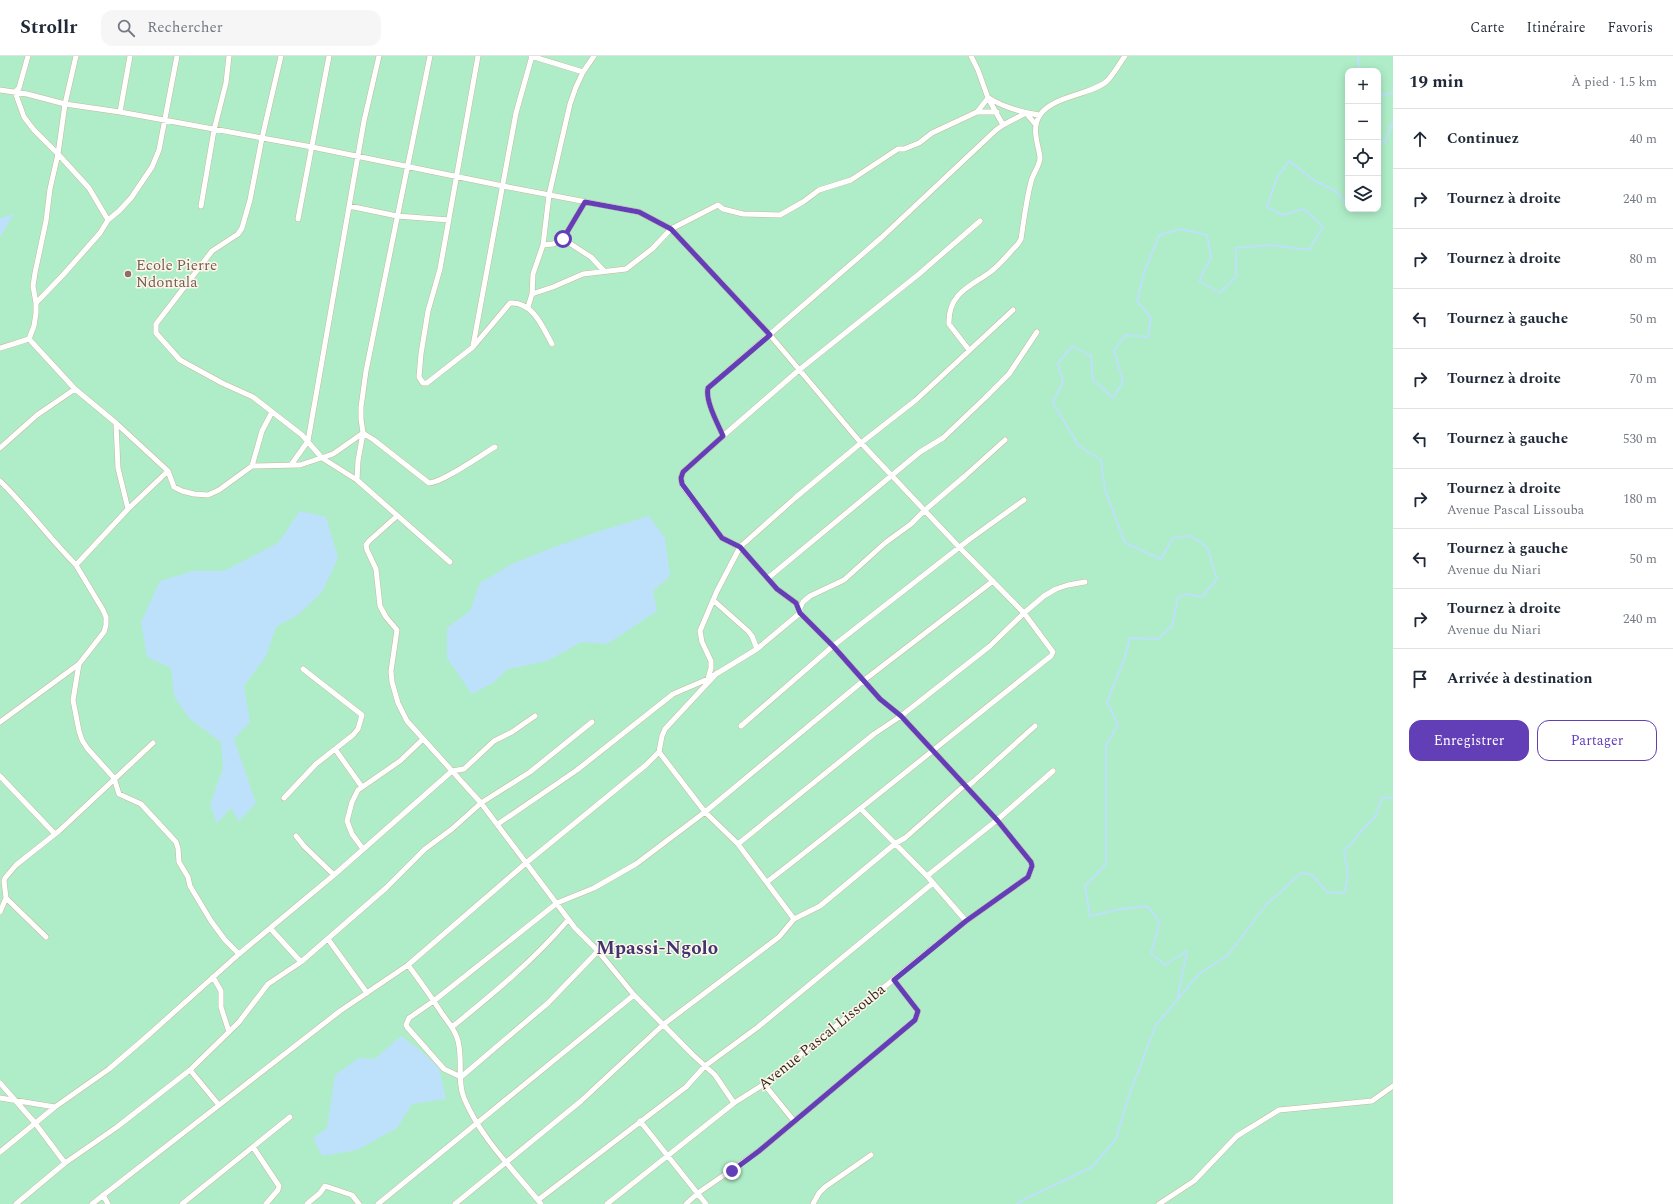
<!DOCTYPE html>
<html lang="fr">
<meta charset="utf-8">
<style>
body{margin:0;font-family:Spectral,serif;background:#f6f6f7;color:#1f2937}
.controls{position:absolute;right:12px;top:12px;display:grid;overflow:hidden;border-radius:8px;box-shadow:0 2px 10px #0003}
.controls button{width:36px;height:36px;display:grid;place-items:center;padding:0;border:0;border-bottom:1px solid #e0e1e3;background:#fff;color:#1f2937;font:20px sans-serif}
.stop{position:absolute;width:12px;height:12px;margin:-9px;border:3px solid #623eb7;border-radius:50%;background:#fff}
.stop.end{background:#623eb7;border-color:#fff;box-shadow:0 1px 4px #0008}
.list{margin:0;padding:0;list-style:none}
h2{display:flex;justify-content:space-between;align-items:center;height:52px;margin:0;padding:0 16px;font-size:17px}
h2 small{font-size:13px;font-weight:400;color:#747a83}
.list li{display:grid;grid-template-columns:26px 1fr auto;gap:12px;align-items:center;box-sizing:border-box;height:60px;padding:0 16px;border-top:1px solid #e0e1e3}
.list b{display:block;font-size:15px;white-space:nowrap}
.list p{margin:0;font-size:13px;white-space:nowrap;color:#747a83}
.list em{font-size:13px;font-style:normal;color:#747a83}
.actions{display:flex;gap:8px;padding:12px 16px}
.actions a{flex:1;padding:9px 0;border:1px solid #623eb7;border-radius:12px;text-align:center;font-size:14px;color:#623eb7}
.actions .main{background:#623eb7;color:#fff}
.icon{flex:none;width:22px;height:22px;fill:none;stroke:currentColor;stroke-width:2;stroke-linecap:round;stroke-linejoin:round}
.map{position:relative;flex:none;width:1393px;height:1148px;overflow:hidden}
header{display:flex;align-items:center;gap:24px;box-sizing:border-box;height:56px;padding:0 20px;background:#fff;border-bottom:1px solid #e0e1e3}
header strong{font-size:19px}
nav{display:flex;gap:22px;margin-inline-start:auto;font-size:14px}
.search{width:280px;height:36px;background:#f6f6f7;display:flex;align-items:center;gap:10px;box-sizing:border-box;padding:0 14px;border-radius:12px;color:#747a83;font-size:15px}
main{display:flex}
aside{flex:1;background:#fff}
.map>svg:first-child{display:block}
.green{fill:#afedc8;fill-rule:evenodd}
.water{fill:#bde1fa}
.lines{fill:none;stroke-linecap:round;stroke-linejoin:round}
.stream{stroke:#bde1fa;stroke-width:2}
.minor-casing{stroke:#cab699;stroke-width:6}
.minor{stroke:#fff;stroke-width:5}
.route{stroke:#623eb7;stroke-width:5}
.education-dot{fill:#8d6e63;stroke:#fef6ea;stroke-width:1.5}
.labels{text-anchor:middle;dominant-baseline:central;stroke-width:3;stroke-linejoin:round;paint-order:stroke}
.education-label{font-size:15px;fill:#785e54;stroke:#fef6ea;text-anchor:start}
.street-label{font-size:15px;fill:#342c20;stroke:#fef6ea}
.district-label{font-size:19px;font-weight:bold;fill:#423470;stroke:#fef6ea}
</style>
<header>
<strong>Strollr</strong>
<div class="search"><svg class="icon" aria-label="search" viewBox="0 0 24 24"><circle cx="10" cy="10" r="6"/><path d="M15 15l6 6"/></svg>Rechercher</div>
<nav><a>Carte</a><a>Itinéraire</a><a>Favoris</a></nav>
</header>
<main>
<div class="map">
<svg width="1393" height="1148" viewBox="0 0 1393 1148">
<rect width="100%" height="100%" fill="#fef6ea"/>
<!-- green -->
<path class="green" d="M0 0H1393V1148H0ZM1348 15H1378V153H1348Z"/>
<!-- water -->
<path class="water" d="M14 158 0 181V162Z
M300 455 326 461 338 502 322 536 299 558 276 571 266 600 244 630 250 666 234 683 256 747 239 765 231 752 217 767 210 749 223 712 221 686 189 662 174 640 171 612 147 601 141 566 160 525 193 515H224L278 487Z
M649 460 665 482 670 520 653 535 657 555 607 588 582 586 547 605 508 613 493 627 472 638 447 602V572L470 555 480 527 512 508 549 493 597 476Z
M401 980 421 995 439 1012 446 1043 412 1048 397 1072 357 1094 322 1100 313 1082 327 1072 335 1019 359 1002 375 1003Z"/>
<g class="lines">
<!-- stream -->
<path class="stream" d="M1358 0 1359 15
M1378 41 1393 36
M1378 83 1385 86 1393 65
M1350 153H1352
M1177 944 1187 895 1165 909 1151 897 1160 866 1147 850 1121 853 1090 860 1085 830 1106 808V689L1118 669 1107 646 1124 604 1130 582 1158 583 1172 570 1178 541 1187 538 1202 541 1217 523 1207 491 1191 480 1173 482 1161 503 1125 487 1105 434 1101 404 1079 390 1053 347 1063 326 1058 307 1073 290 1091 300 1093 324 1113 342 1123 326 1114 294 1126 279 1148 281 1151 262 1137 245 1144 217 1159 179 1181 173 1207 179 1211 201 1199 225 1220 237 1236 221V192L1271 189 1309 194 1323 171 1304 153 1283 159 1267 151 1277 122 1289 105 1314 124 1337 136 1348 151
M1017 1148 1021 1145 1092 1111 1116 1083 1129 1039 1156 969 1199 918 1228 899 1266 849 1301 817 1311 818 1327 836 1345 837 1348 818 1344 795 1376 759 1382 741 1393 742"/>
<defs>
<path id="minor" d="M28 0 19 32 15 36 24 61 34 74 58 98 89 132 108 164
M281 0 262 82 250 144 242 172 238 178 212 195 156 268V277L180 304 222 327 253 341 302 379 322 402 357 424 450 506
M478 0 440 213 428 255 421 298 419 321 423 327H427L473 291 510 247C533 245 543 272 552 288
M531 0 583 16
M971 0 978 14 988 42 1003 69
M0 34 27 38 65 48 120 56 312 91 503 130 639 156 671 173 770 279 861 387 960 492 1024 557 1053 596 1051 600C956 675 863 752 767 826
M989 42C1003 51 1024 57 1039 59
M120 56 130 0
M977 56 988 42
M1026 57 1036 69
M201 150 214 74 226 27 229 0
M349 150 397 160 449 164
M298 163 329 0
M563 183 591 201 604 215
M543 189 549 139 570 48 576 31 583 16 594 0
M532 238 553 231 583 218 626 213 652 193 671 173 718 149 723 153 743 158 780 159 803 146 819 134 851 124 898 93H904L919 87 932 77 977 56H997
M36 247 63 219 100 177 108 164 119 155 131 142 152 111 159 94 177 0
M528 251 532 238 533 218 543 189 553 188 563 183 585 146
M29 283 75 333 116 367 168 415
M473 290 516 57 532 0
M0 292 29 283 34 270 36 257V247L33 230 35 217 46 165 50 133 58 98 65 48 76 0
M969 294 949 268C948 238 969 231 989 217 1000 209 1009 197 1018 188L1021 183C1024 164 1026 145 1031 126 1033 117 1040 110 1040 101 1038 87 1031 73 1040 59 1052 40 1091 39 1107 25 1114 18 1119 8 1125 0
M723 380 799 314 919 218 980 165
M0 392 37 359 75 333
M291 409 308 385 364 65 379 0
M252 410 262 375 272 356
M357 424 358 405 363 377 361 363V351L366 315 430 0
M0 425C27 451 49 482 76 509
M128 453 168 415 174 431 182 435 194 438 208 439 219 434 252 410 300 409 333 398 363 377 374 384 429 427C442 427 481 399 495 391
M397 460 369 485 366 489 367 494 376 513 380 550 386 561 397 574 391 615 392 626 398 647 407 665 481 747 575 872 598 895 634 939 693 999 715 1019 734 1047
M768 522 920 396 943 382 985 342 1009 318 1037 276
M713 544 748 575 752 580 757 593
M79 608 73 644 79 675 82 684 87 692 114 722 119 738 141 748 176 786 178 792 179 806 188 821 190 830 211 865 225 884 239 898
M708 623 711 612V605L702 586 700 575 717 535 740 491 795 442 861 387 916 344 1013 254
M0 666 79 608 104 576 106 569V561L103 554 76 509 128 453 118 412 116 367
M741 670 833 590 970 483 1024 444
M335 693 362 731
M659 696 705 756 738 788
M0 720 54 777
M284 742 316 708 353 679 358 673 362 659 303 613
M861 753 927 820 966 865
M498 768 577 714 673 638 708 623 757 593 800 557V552L803 546 810 540 844 524 885 487 911 468 924 455 965 420 1005 384
M296 780 304 790 334 819
M363 793 352 778 347 765 352 746 358 734 400 705 423 683
M927 820 997 764 1053 715
M0 856 6 842
M794 863 738 788 874 678 901 660 990 590 1024 557 1044 540 1056 533 1068 529 1085 526
M270 872 301 906
M46 881 6 842 4 825 5 822 16 809 59 775 153 687
M328 883 367 937
M408 909C420 925 432 942 443 959 449 967 456 975 458 985 463 1003 457 1026 464 1042 481 1083 514 1114 541 1148
M213 921 221 935V951L229 976
M452 971C493 938 534 904 568 864
M190 1014 218 1048
M461 1021 444 1013 407 971 406 969 409 962 435 944 557 847 594 832 636 808 705 756 863 625 993 525
M461 1021 548 947 598 895
M0 1027 35 1067 65 1107
M764 1028 794 1065
M0 1042 55 1051
M640 1065 706 1148
M253 1091 279 1130 278 1134 266 1148
M0 1096 55 1051 109 1013 144 983 239 898 334 819 452 715 464 713 494 685 512 676 535 660
M103 1139 108 1148
M538 1144 686 1031 705 1010 758 971 933 827
M16 1148 65 1107 117 1071 190 1014 239 966 268 928 301 906 386 832 425 793 452 773 481 747 530 716 592 666
M92 1148 340 955 408 909 526 807 646 709 659 696 662 680 665 673 717 617
M182 1148 290 1061
M307 1148 320 1137 325 1130 352 1139 359 1148
M378 1148 634 939
M455 1148 581 1045 664 968 779 881 794 863 820 850 896 787 905 782 965 729 968 730 974 725 1035 670
M607 1148 734 1047 764 1028 966 865 1028 821 1032 810 1031 806 997 764 901 660 880 643 833 590 800 557 796 547 777 533 740 491 722 482 682 429 681 422 683 416 723 380C718 368 705 345 708 332L881 182 996 74 1003 69 1026 57
M686 1148 698 1137 759 1095 915 964 918 955 894 924
M813 1148 819 1137 825 1131 871 1099
M1159 1148 1194 1125 1237 1080 1279 1054 1372 1045 1393 1030"/>
</defs>
<!-- minor casing -->
<use href="#minor" class="minor-casing"/>
<!-- minor -->
<use href="#minor" class="minor"/>
</g>
<g class="lines">
<!-- route -->
<path class="route" d="M563 183 585 146 639 156 671 173 770 279 708 332C705 345 718 368 723 380L683 416 681 422 682 428 722 482 740 491 777 533 796 547 800 557 833 590 880 643 901 660 997 764 1031 806 1032 810 1028 821 966 865 894 924 918 955 915 964 759 1095 732 1115"/>
</g>
<!-- markers -->
<circle class="education-dot" cx="128" cy="218" r="4"/>
<g class="labels">
<!-- education labels -->
<g class="education-label">
<text x="136" y="209">Ecole Pierre<tspan x="136" dy="17">Ndontala</tspan></text>
</g>
<!-- street labels -->
<g class="street-label">
<text transform="translate(822 981) rotate(-39)">Avenue Pascal Lissouba</text>
</g>
<!-- district labels -->
<g class="district-label">
<text x="657" y="892">Mpassi-Ngolo</text>
</g>
</g>
</svg>
<div class="controls">
<button>+</button>
<button>−</button>
<button><svg class="icon" aria-label="locate" viewBox="0 0 24 24"><circle cx="12" cy="12" r="6"/><path d="M12 2v4M12 18v4M2 12h4M18 12h4"/></svg></button>
<button><svg class="icon" aria-label="layers" viewBox="0 0 24 24"><path d="M12 4l9 5-9 5-9-5zM3 14l9 5 9-5"/></svg></button>
</div>
<div class="stop" style="left:563px;top:183px"></div>
<div class="stop end" style="left:732px;top:1115px"></div>
</div>
<aside>
<h2>19 min<small>À pied · 1.5 km</small></h2>
<ul class="list">
<li><svg class="icon" aria-label="ahead" viewBox="0 0 24 24"><path d="M12 20V5M6 11l6-6 6 6"/></svg><div><b>Continuez</b></div><em>40 m</em></li>
<li><svg class="icon" aria-label="right" viewBox="0 0 24 24"><path d="M7 20v-9h11M14 6l5 5-5 5"/></svg><div><b>Tournez à droite</b></div><em>240 m</em></li>
<li><svg class="icon" aria-label="right" viewBox="0 0 24 24"><path d="M7 20v-9h11M14 6l5 5-5 5"/></svg><div><b>Tournez à droite</b></div><em>80 m</em></li>
<li><svg class="icon" aria-label="left" viewBox="0 0 24 24"><path d="M17 20v-9H6M10 6l-5 5 5 5"/></svg><div><b>Tournez à gauche</b></div><em>50 m</em></li>
<li><svg class="icon" aria-label="right" viewBox="0 0 24 24"><path d="M7 20v-9h11M14 6l5 5-5 5"/></svg><div><b>Tournez à droite</b></div><em>70 m</em></li>
<li><svg class="icon" aria-label="left" viewBox="0 0 24 24"><path d="M17 20v-9H6M10 6l-5 5 5 5"/></svg><div><b>Tournez à gauche</b></div><em>530 m</em></li>
<li><svg class="icon" aria-label="right" viewBox="0 0 24 24"><path d="M7 20v-9h11M14 6l5 5-5 5"/></svg><div><b>Tournez à droite</b><p>Avenue Pascal Lissouba</p></div><em>180 m</em></li>
<li><svg class="icon" aria-label="left" viewBox="0 0 24 24"><path d="M17 20v-9H6M10 6l-5 5 5 5"/></svg><div><b>Tournez à gauche</b><p>Avenue du Niari</p></div><em>50 m</em></li>
<li><svg class="icon" aria-label="right" viewBox="0 0 24 24"><path d="M7 20v-9h11M14 6l5 5-5 5"/></svg><div><b>Tournez à droite</b><p>Avenue du Niari</p></div><em>240 m</em></li>
<li><svg class="icon" aria-label="arrive" viewBox="0 0 24 24"><path d="M6 21V4h12l-3 4 3 4H6"/></svg><div><b>Arrivée à destination</b></div></li>
</ul>
<div class="actions"><a class="main">Enregistrer</a><a>Partager</a></div>
</aside>
</main>
